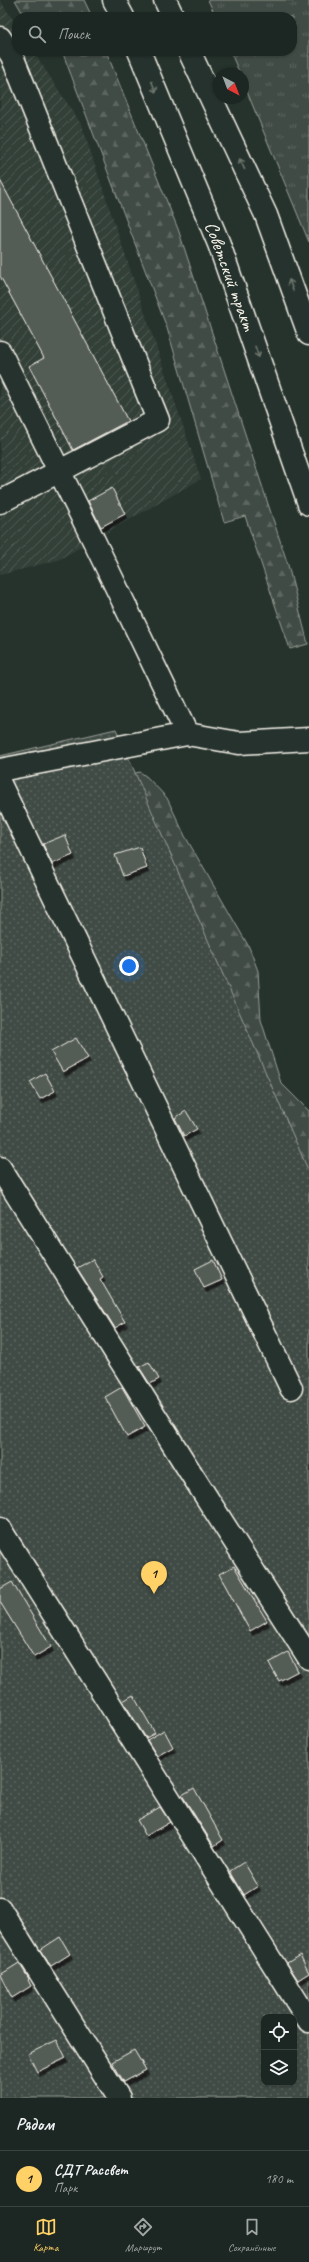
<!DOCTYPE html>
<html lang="ru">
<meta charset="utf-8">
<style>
body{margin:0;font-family:Caveat,sans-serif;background:#29322f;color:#f1f3f6}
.controls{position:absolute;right:12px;bottom:12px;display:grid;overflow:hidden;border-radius:8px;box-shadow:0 1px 3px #0004}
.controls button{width:36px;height:36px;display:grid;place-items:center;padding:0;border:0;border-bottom:1px solid #3a4340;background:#1c2622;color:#f1f3f6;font:20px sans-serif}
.compass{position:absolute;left:213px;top:68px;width:36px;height:36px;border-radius:50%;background:#1c2622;box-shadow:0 1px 3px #0004;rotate:138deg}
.you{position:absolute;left:129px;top:966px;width:14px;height:14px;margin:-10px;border:3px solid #fff;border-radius:50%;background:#1a73e8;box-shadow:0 0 0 6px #1a73e833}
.badge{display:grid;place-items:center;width:26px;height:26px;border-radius:50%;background:#ffd166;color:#111;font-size:13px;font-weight:700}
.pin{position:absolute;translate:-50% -33px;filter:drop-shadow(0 1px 2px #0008)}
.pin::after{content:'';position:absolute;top:21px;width:14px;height:12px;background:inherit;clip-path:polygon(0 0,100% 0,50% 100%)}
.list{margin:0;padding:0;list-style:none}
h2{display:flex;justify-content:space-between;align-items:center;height:52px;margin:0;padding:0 16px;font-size:17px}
h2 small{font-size:13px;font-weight:400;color:#a0a5a5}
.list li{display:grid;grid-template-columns:26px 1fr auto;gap:12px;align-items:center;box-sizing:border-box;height:56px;padding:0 16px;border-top:1px solid #3a4340}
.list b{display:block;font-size:15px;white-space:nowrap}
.list p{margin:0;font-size:13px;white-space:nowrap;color:#a0a5a5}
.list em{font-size:13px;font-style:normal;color:#a0a5a5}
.icon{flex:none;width:22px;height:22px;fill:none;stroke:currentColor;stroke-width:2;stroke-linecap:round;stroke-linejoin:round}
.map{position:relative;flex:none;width:309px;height:2098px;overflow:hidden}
.search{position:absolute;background:#1c2622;box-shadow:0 1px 3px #0004;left:12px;right:12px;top:12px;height:44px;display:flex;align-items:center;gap:10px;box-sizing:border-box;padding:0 14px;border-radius:16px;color:#a0a5a5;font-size:15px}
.sheet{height:108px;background:#1c2622}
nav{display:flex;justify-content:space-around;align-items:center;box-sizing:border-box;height:56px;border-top:1px solid #3a4340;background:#1c2622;font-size:11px;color:#a0a5a5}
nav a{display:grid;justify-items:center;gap:2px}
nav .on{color:#ffd166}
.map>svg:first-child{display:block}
.industrial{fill:url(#industrial-furrows)}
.grass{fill:url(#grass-tufts);stroke:#9a9e96}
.forest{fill:url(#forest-firs);stroke:#9a9e96}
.garden{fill:url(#garden-dots);stroke:#9a9e96;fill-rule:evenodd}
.building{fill:#525c55;stroke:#f4f1e8;filter:url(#shadow)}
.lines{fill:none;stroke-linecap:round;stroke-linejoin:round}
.minor-casing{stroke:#f4f1e8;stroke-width:25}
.highway-casing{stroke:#f4f1e8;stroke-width:25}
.minor{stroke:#26332d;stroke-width:22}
.highway{stroke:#26332d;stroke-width:22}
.oneway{stroke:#6e766e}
.labels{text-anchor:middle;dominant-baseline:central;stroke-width:3;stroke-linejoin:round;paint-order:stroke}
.street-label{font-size:19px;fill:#f4f1e8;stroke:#26332d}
</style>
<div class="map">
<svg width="309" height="2098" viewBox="0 0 309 2098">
<defs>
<pattern id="industrial-furrows" width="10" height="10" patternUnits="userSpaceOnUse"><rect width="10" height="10" fill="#333f39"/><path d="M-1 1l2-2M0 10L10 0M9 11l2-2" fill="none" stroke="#515b56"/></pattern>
<pattern id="grass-tufts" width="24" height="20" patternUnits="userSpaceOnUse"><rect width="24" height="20" fill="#414b45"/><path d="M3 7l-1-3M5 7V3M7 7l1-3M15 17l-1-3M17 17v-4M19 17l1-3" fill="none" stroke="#5d6560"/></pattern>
<pattern id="forest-firs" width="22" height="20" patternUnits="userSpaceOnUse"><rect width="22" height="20" fill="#414b45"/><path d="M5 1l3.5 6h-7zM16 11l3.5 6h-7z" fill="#5d6560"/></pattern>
<pattern id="garden-dots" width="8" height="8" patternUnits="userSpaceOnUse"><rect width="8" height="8" fill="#414b45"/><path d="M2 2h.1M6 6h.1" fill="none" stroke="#5d6560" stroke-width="1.8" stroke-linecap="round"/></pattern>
<filter id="shadow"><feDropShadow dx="2.5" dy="4.5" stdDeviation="0" flood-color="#0009"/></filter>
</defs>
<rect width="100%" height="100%" fill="#26332d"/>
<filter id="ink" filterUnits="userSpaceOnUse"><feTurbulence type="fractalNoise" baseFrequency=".025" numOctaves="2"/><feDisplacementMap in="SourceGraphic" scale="8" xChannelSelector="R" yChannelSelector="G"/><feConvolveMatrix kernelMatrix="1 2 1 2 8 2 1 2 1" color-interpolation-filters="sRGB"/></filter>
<g filter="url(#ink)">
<!-- industrial -->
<path class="industrial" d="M0 0 17 26V51H33L81 124 201 479 58 560 0 575Z"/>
<!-- grass -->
<path class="grass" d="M208 0H309V242L243 82V74H240L230 51H292V17H216Z"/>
<!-- forest -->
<path class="forest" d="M15 0H84L92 17H25Z
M62 51H106L178 229 288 565 308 644 290 649 245 516 224 522 167 328Z
M140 772 147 777 167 798 185 836 249 947 258 971 261 1020 281 1083 309 1111V1211L131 774Z"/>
<!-- garden -->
<path class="garden" d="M116 729 309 1172V2098H0V756ZM264 2017H294V2083H264Z"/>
<!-- building -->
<path class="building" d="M0 180 128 421 73 450 29 366 44 358 0 276Z
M112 488 125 514 101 527 88 501Z
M65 835 73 855 52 864 43 844Z
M140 847 147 868 123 876 115 855Z
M76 1038 88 1058 63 1072 51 1052Z
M45 1073 55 1091 40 1099 30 1082Z
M186 1111 197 1129 184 1136 175 1118Z
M93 1259 103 1277 100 1279 125 1322 115 1328 77 1268Z
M213 1260 222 1280 204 1288 195 1269Z
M149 1362 159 1379 150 1384 139 1367Z
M122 1387 145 1427 127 1437 105 1397Z
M234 1566 267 1621 250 1631 219 1574Z
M12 1582 51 1647 34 1657 0 1602V1589Z
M288 1652 298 1671 279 1681 269 1663Z
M133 1695 155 1733 146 1738 123 1701Z
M164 1730 173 1747 157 1756 147 1740Z
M194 1788 223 1840 214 1846 182 1795Z
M160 1807 170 1822 146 1836 137 1820Z
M244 1862 258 1886 244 1895 230 1871Z
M60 1937 70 1954 51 1966 40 1950Z
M300 1955 309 1973 298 1980 287 1963Z
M19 1963 29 1979 28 1980 31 1986 12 1998 0 1975Z
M57 2040 66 2058 37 2072 28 2054Z
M134 2050 146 2070 124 2082 112 2062Z"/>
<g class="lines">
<defs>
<path id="minor" d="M0 38 12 56 158 420 0 502
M0 352 94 541 187 734
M0 770 187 734 239 743 309 739
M0 784 291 1388
M0 1168 189 1470 309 1658
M0 1529 309 2021
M0 1909 119 2098"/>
<path id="highway" d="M114 0 123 17
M165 0 173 17
M139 51 219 244 309 504
M189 51 266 215 309 334"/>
</defs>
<!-- minor casing -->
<use href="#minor" class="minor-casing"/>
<!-- highway casing -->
<use href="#highway" class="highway-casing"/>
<!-- minor -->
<use href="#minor" class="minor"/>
<!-- highway -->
<use href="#highway" class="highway"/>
</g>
<!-- one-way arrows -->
<defs><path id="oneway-shaft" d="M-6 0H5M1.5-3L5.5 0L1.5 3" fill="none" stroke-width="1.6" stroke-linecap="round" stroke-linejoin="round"/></defs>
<g class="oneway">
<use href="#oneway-shaft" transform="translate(154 87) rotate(67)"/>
<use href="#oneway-shaft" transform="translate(242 164) rotate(-115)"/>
<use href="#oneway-shaft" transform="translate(291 285) rotate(-110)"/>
<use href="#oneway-shaft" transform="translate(257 352) rotate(71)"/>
</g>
</g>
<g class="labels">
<!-- street labels -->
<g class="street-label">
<text transform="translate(230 276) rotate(70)">Советский тракт</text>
</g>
</g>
</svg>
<div class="controls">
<button><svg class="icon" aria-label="locate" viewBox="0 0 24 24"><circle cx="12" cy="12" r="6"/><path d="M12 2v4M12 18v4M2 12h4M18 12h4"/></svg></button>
<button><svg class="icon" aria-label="layers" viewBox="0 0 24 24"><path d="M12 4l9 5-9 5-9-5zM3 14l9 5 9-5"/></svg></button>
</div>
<svg class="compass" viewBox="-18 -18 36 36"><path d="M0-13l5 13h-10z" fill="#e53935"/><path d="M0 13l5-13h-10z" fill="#a0a5a5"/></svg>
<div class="you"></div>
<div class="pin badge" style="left:154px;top:1594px">1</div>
<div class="search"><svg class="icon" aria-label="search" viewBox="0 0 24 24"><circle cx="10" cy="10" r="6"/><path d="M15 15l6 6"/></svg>Поиск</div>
</div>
<section class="sheet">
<h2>Рядом<small></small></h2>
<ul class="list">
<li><span class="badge">1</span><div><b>СДТ Рассвет</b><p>Парк</p></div><em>180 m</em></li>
</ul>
</section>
<nav>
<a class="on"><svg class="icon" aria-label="map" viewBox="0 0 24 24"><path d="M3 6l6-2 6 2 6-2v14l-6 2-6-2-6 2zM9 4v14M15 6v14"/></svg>Карта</a>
<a><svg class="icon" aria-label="directions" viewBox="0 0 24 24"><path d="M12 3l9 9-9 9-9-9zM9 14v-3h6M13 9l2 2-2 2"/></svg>Маршрут</a>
<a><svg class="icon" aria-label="saved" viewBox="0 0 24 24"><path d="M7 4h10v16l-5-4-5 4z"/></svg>Сохранённые</a>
</nav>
